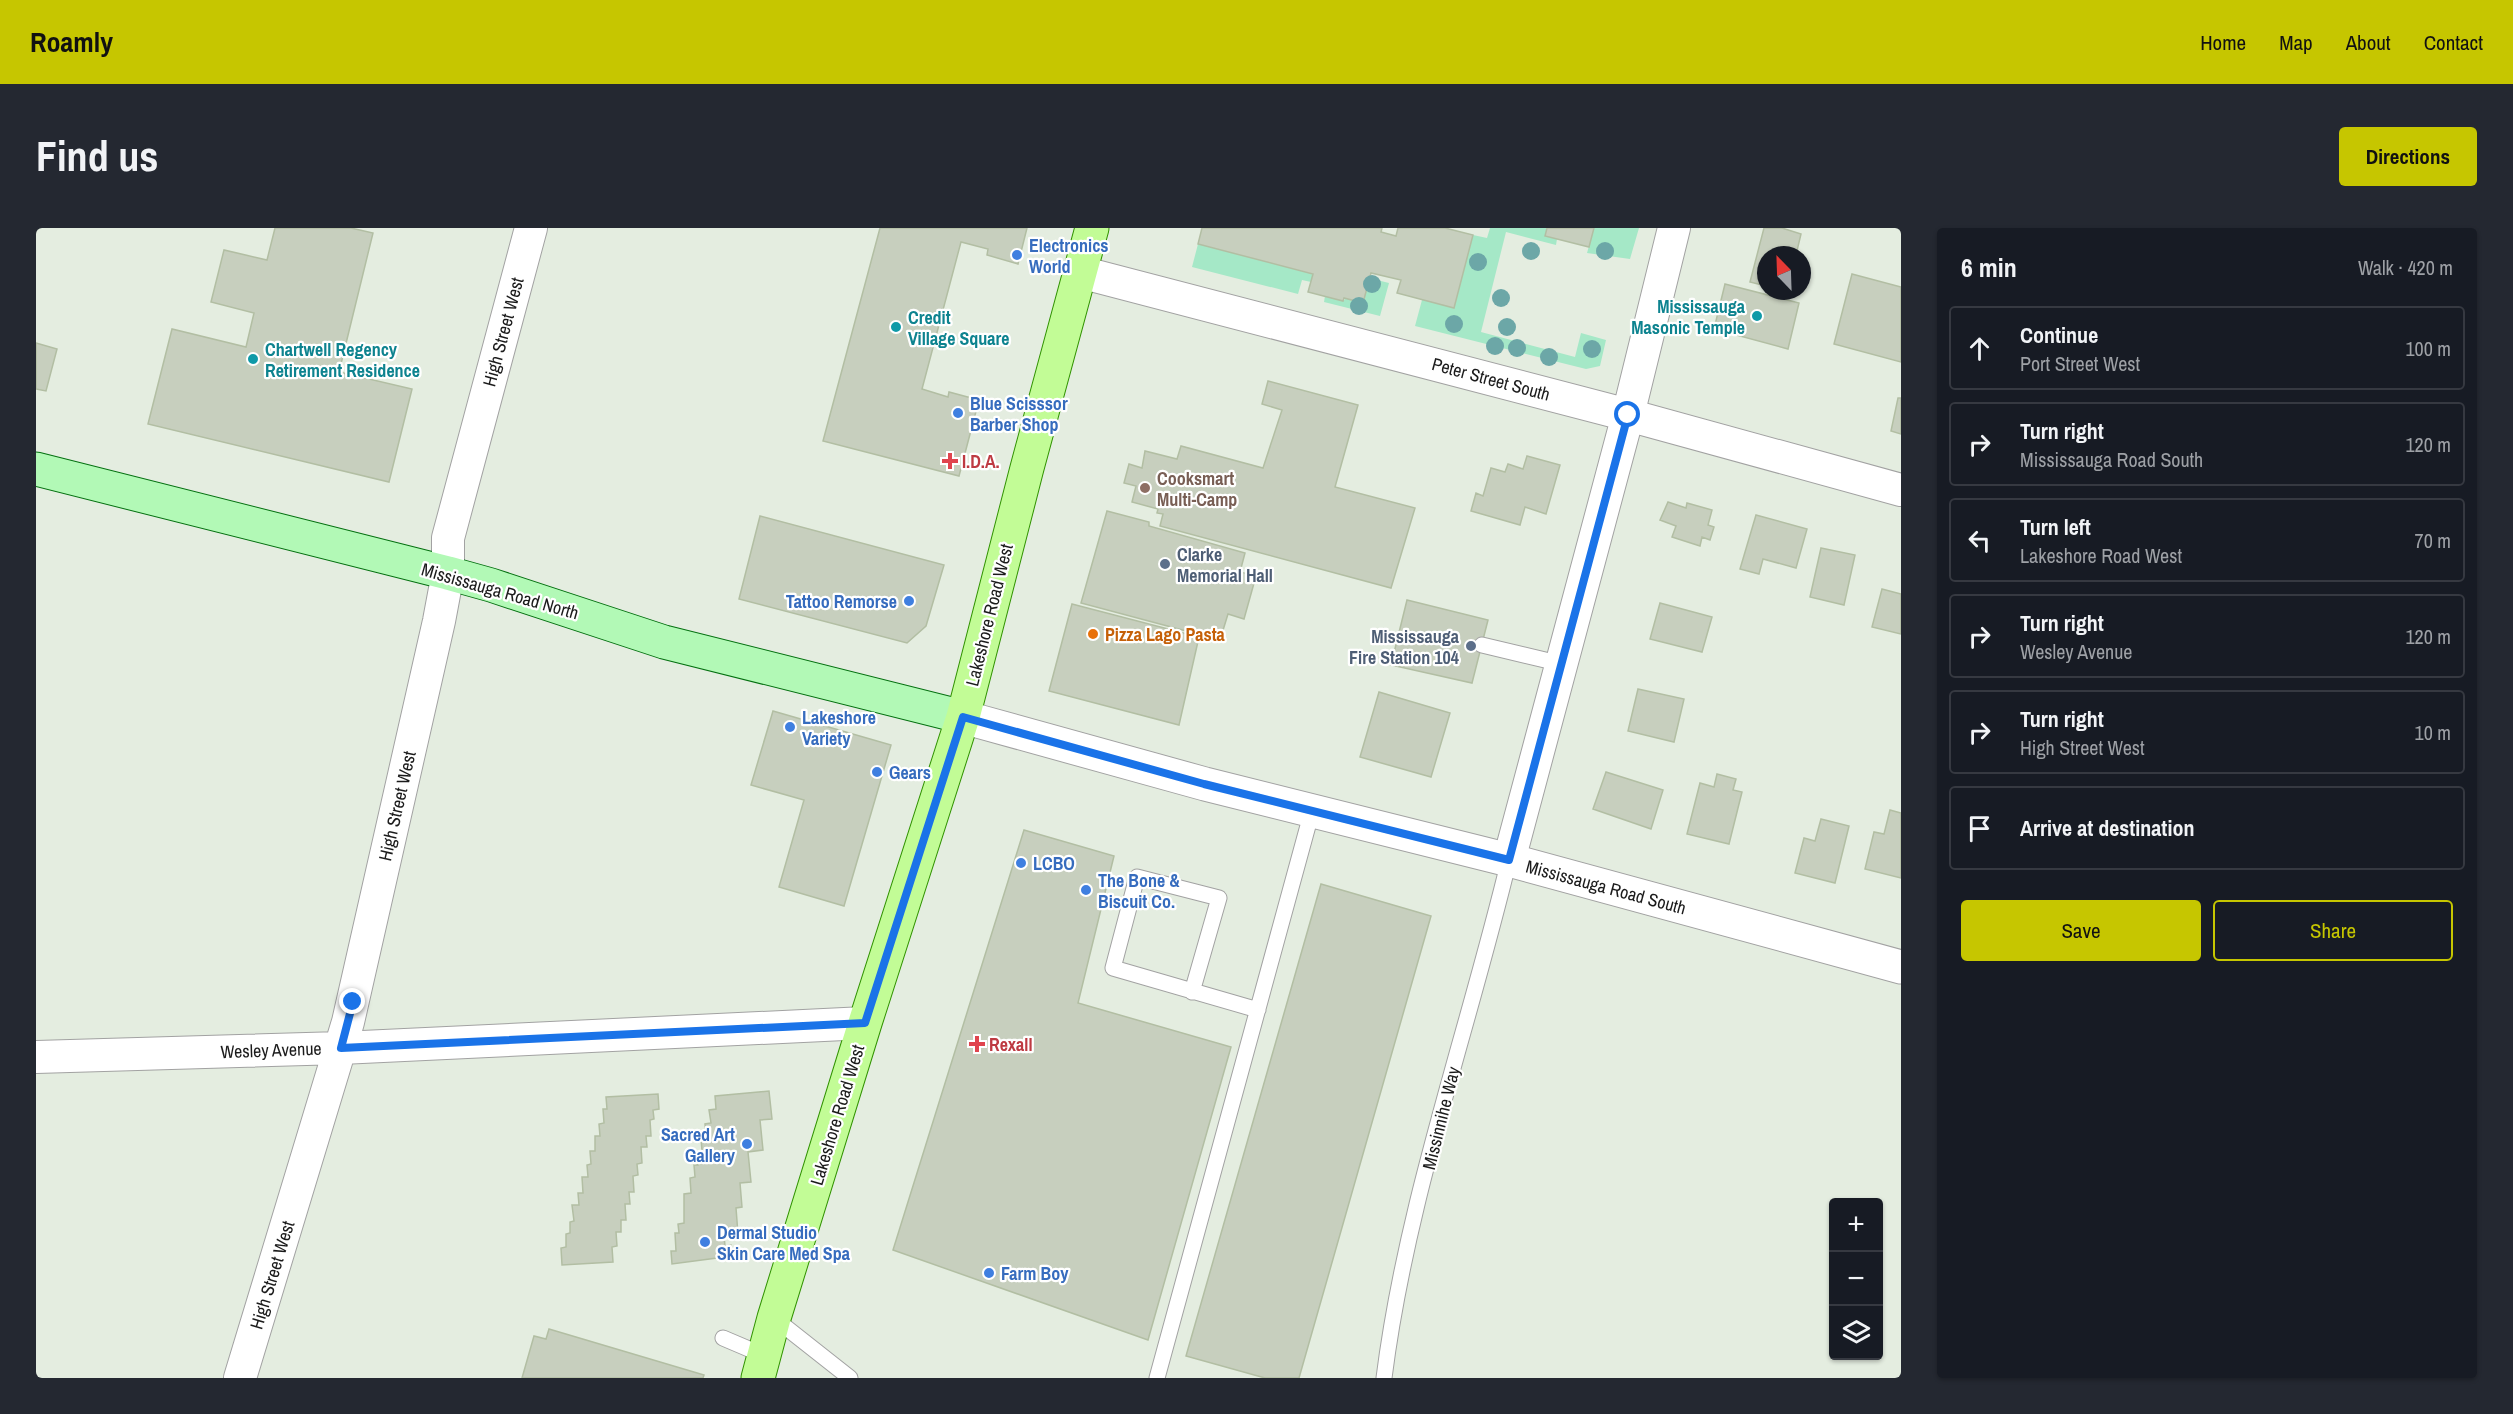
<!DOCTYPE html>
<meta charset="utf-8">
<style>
body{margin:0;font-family:"Archivo Narrow",sans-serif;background:#242831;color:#f1f3f6}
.controls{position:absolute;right:18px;bottom:18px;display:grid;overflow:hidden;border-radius:6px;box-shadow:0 2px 4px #0004}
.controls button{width:54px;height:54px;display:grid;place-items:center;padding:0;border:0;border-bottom:2px solid #363941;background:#171b24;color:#f1f3f6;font:30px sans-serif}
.compass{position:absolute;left:1721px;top:18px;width:54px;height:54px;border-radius:50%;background:#171b24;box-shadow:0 2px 4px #0004;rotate:337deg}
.stop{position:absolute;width:18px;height:18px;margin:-14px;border:4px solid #1a73e8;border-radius:50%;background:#fff}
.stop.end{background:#1a73e8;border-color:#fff;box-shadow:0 2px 6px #0008}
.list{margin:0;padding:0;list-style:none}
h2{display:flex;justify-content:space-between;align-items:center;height:78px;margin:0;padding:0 24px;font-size:26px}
h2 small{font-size:20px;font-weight:400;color:#9ea1a6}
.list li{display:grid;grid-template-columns:39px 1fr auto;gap:18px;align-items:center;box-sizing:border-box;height:84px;margin:0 12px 12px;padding:0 12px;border:2px solid #363941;border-radius:6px}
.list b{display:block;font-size:22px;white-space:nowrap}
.list p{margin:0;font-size:20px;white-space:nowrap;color:#9ea1a6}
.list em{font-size:20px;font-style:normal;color:#9ea1a6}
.actions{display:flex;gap:12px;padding:18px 24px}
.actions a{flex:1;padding:14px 0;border:2px solid #c6c600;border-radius:6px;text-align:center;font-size:21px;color:#c6c600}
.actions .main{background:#c6c600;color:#111}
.icon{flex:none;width:33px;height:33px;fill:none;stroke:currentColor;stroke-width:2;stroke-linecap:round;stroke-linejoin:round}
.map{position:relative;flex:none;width:1865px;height:1150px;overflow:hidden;border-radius:6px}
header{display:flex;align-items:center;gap:36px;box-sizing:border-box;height:84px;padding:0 30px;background:#c6c600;color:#111}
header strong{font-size:28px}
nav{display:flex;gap:33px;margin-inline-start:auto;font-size:21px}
.intro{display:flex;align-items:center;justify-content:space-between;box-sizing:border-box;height:144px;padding:0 36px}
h1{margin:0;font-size:42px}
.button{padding:15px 27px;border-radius:6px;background:#c6c600;color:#111;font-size:21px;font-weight:700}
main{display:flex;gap:36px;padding:0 36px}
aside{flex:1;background:#171b24;border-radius:6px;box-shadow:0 2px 4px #0004}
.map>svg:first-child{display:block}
.grass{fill:#a5e8c7}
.building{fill:#c7cfbe;stroke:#b2bea3;stroke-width:1.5}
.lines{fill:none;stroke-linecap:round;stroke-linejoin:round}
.service-casing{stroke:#a2a2a2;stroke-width:17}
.minor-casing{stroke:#a2a2a2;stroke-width:34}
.tertiary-casing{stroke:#a2a2a2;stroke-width:35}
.secondary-casing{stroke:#047010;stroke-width:35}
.primary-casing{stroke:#309200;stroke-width:35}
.service{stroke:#fff;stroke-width:15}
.minor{stroke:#fff;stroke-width:32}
.tertiary{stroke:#fff;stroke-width:33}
.secondary{stroke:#b2f9b6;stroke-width:33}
.primary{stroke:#c2fc96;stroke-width:33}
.tree{fill:#6ca7a7}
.route{stroke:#1a73e8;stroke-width:8}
.shop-dot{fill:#3f7fe0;stroke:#fff;stroke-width:2}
.culture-dot{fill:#0f9aa8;stroke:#fff;stroke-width:2}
.health-dot{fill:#e0444e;stroke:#fff;stroke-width:2}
.education-dot{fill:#8d6e63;stroke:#fff;stroke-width:2}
.service-dot{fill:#5c6f8a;stroke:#fff;stroke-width:2}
.food-dot{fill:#e8710a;stroke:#fff;stroke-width:2}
.labels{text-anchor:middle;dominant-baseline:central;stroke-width:4.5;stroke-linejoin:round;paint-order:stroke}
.shop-label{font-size:18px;font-weight:bold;fill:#366cbe;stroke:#fff;text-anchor:start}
.culture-label{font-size:18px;font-weight:bold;fill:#0d838f;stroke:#fff;text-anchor:start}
.street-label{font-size:18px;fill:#1b1b1b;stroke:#fff}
.health-label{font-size:18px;font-weight:bold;fill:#be3a42;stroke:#fff;text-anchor:start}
.education-label{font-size:18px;font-weight:bold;fill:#785e54;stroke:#fff;text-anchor:start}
.service-label{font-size:18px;font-weight:bold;fill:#4e5e75;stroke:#fff;text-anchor:start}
.food-label{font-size:18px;font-weight:bold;fill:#c56008;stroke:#fff;text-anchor:start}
</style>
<header>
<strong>Roamly</strong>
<nav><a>Home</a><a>Map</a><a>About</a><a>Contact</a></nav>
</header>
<div class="intro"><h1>Find us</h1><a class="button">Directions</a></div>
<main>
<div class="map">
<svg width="1865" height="1150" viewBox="0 0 1865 1150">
<rect width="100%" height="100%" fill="#e4ede0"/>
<!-- grass -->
<path class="grass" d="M1454 0H1511L1509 8 1521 11 1520 17 1470 4 1445 104 1539 129 1545 105 1570 112 1564 138 1550 141 1379 98 1386 72 1437 7 1451 10Z
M1558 0H1603L1594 31 1551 25Z
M1162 16 1277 46 1275 54 1266 52 1262 66 1156 39Z
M1333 50 1353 55 1344 88 1288 74 1289 68 1307 73Z"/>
<!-- building -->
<path class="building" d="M239 0H315L337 5 303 144 376 161 353 254 112 196 136 101 210 119 218 85 175 74 188 22 231 32Z
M844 0H991L982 36 951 27 952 21 925 14 886 161 912 169 913 164 943 172 923 248 787 213Z
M1166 0H1346L1345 4 1360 8 1362 0H1409L1437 7 1418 80 1361 65 1365 52 1335 45 1327 75 1308 70 1307 73 1272 64 1277 46 1162 16Z
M1511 0H1558L1553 19 1509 8Z
M1728 0H1746L1765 6 1760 27H1730V58L1714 54Z
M1816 46 1865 59V134L1798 116Z
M1689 56 1763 75 1752 121 1678 101Z
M0 115 21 121 10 163 0 161Z
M1232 153 1322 177 1299 259 1379 280 1355 360 1124 298 1127 286 1121 285 1122 281 1096 274 1100 258 1088 255 1093 236 1106 240 1109 223 1141 231 1145 218 1227 240 1246 182 1226 176Z
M1862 170H1865V206L1855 203Z
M1491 228 1524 237 1510 286 1489 279 1484 297 1435 283 1440 265 1447 268 1455 240 1469 244 1472 236 1487 241Z
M1632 274 1650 280 1651 275 1676 282 1672 297 1678 299 1674 312 1666 309 1664 318 1636 309 1640 298 1624 292Z
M1071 283 1113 294V298L1209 325 1204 344 1220 348 1208 391 1192 386 1184 412 1045 375Z
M1720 287 1771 301 1760 340 1727 331 1723 346 1704 341Z
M724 288 908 337 890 398 871 415 703 371Z
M1785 320 1819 327 1808 377 1774 369Z
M1846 361 1865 366V406L1836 399Z
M1371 372 1452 392 1436 455 1355 437Z
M1624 375 1676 389 1666 424 1614 411Z
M1036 376 1163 409 1143 497 1013 463Z
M1602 461 1648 471 1638 514 1592 503Z
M1343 464 1414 485 1395 549 1324 529Z
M737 483 855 517 808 678 743 659 768 572 715 557Z
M1570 544 1627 562 1615 601 1557 581Z
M1681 546 1700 551 1697 562 1706 564 1693 616 1651 606 1664 555 1678 559Z
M1854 582 1865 585V650L1829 641 1838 604 1848 606Z
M1785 591 1813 598 1799 655 1759 645 1768 610 1779 613Z
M988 602 1078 628 1042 775 1195 819 1112 1112 857 1022Z
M1285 656 1395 688 1263 1150H1229L1150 1128Z
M733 863 736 891 724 892 727 922 712 924 715 954 704 955 706 979 700 980 702 1006 688 1007 689 1018 695 1017 696 1028 636 1036 635 1023H640L639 1005H643L642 996 648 995V966L655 965 654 950 659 949 658 937H662L661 924 666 923 665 910H670L669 896 675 895 673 882 680 881 679 868Z
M622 866 623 881 617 882 618 891 614 892 615 908H610L611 919H605L606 935 601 936 602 947 597 948 598 964H593L594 976H589L590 992H585V1004H580L581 1018 576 1019 577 1034 526 1037 525 1020 530 1019V1006L534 1005V994L538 993 536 977H543L542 965H547L546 949H552L551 937 555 936 554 923H559V908H564L563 896 568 895 567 881H571L570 869Z
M513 1101 668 1147 667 1150H486L498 1108 510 1111Z"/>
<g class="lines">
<defs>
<path id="service" d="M1446 417 1526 436
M1156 764 1183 670 1101 649 1077 740 1222 782
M738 1090 814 1150
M687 1110 727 1127
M1121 1150 1276 583
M1348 1150C1370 975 1432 803 1473 632"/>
<path id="minor" d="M1044 44 1592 187 1865 262
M1473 632 1592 187 1638 0
M0 829 305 820 829 795
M204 1150 312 794 403 393 412 345V310L495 0"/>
<path id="tertiary" d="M927 489 1169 556 1473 632 1865 739"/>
<path id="secondary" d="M0 241 412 345 455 357 628 414 927 489"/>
<path id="primary" d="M722 1150 738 1090 829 795 927 489 991 240 1056 0"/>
</defs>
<!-- service casing -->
<use href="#service" class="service-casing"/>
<!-- minor casing -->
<use href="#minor" class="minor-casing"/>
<!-- tertiary casing -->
<use href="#tertiary" class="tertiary-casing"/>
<!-- secondary casing -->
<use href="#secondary" class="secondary-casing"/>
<!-- primary casing -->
<use href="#primary" class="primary-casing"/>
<!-- service -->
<use href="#service" class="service"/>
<!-- minor -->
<use href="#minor" class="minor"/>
<!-- tertiary -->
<use href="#tertiary" class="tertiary"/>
<!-- secondary -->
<use href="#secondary" class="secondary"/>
<!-- primary -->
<use href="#primary" class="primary"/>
</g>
<!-- trees -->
<g class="tree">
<circle cx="1495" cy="23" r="9"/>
<circle cx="1569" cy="23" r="9"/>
<circle cx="1442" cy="34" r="9"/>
<circle cx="1336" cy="56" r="9"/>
<circle cx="1465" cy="70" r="9"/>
<circle cx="1323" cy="78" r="9"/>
<circle cx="1418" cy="96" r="9"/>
<circle cx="1471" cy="99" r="9"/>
<circle cx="1459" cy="118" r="9"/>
<circle cx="1481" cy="120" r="9"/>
<circle cx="1556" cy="121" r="9"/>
<circle cx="1513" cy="129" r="9"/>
</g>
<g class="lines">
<!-- route -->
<path class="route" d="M317 774 305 820 829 795 927 489 1168 556 1473 632 1592 187"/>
</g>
<!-- markers -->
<g class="shop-dot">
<circle cx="981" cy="27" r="6"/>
<circle cx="922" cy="185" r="6"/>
<circle cx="873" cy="373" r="6"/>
<circle cx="754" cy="499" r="6"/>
<circle cx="841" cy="544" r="6"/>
<circle cx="985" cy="635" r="6"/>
<circle cx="1050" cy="662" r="6"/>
<circle cx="711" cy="916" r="6"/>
<circle cx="669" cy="1014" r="6"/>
<circle cx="953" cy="1045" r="6"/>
</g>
<g class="culture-dot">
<circle cx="1721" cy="88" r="6"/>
<circle cx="860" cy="99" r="6"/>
<circle cx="217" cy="131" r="6"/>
</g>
<g class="health-dot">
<path d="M911 224h6v6h6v6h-6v6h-6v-6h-6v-6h6z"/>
<path d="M938 807h6v6h6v6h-6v6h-6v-6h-6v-6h6z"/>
</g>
<circle class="education-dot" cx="1109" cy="260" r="6"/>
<g class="service-dot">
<circle cx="1129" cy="336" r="6"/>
<circle cx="1435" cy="418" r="6"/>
</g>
<circle class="food-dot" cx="1057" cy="406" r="6"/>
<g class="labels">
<!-- shop labels -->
<g class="shop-label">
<text x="993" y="17">Electronics<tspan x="993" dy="21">World</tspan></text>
<text x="934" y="175">Blue Scisssor<tspan x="934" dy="21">Barber Shop</tspan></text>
<text x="861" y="373" text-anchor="end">Tattoo Remorse</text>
<text x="766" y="489">Lakeshore<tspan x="766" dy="21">Variety</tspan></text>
<text x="853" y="544">Gears</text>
<text x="997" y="635">LCBO</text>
<text x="1062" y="652">The Bone &amp;<tspan x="1062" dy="21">Biscuit Co.</tspan></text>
<text x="699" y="906" text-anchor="end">Sacred Art<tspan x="699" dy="21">Gallery</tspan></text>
<text x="681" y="1004">Dermal Studio<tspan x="681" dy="21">Skin Care Med Spa</tspan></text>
<text x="965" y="1045">Farm Boy</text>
</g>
<!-- culture labels -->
<g class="culture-label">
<text x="1709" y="78" text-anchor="end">Mississauga<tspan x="1709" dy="21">Masonic Temple</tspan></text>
<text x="872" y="89">Credit<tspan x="872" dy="21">Village Square</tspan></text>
<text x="229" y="121">Chartwell Regency<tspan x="229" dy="21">Retirement Residence</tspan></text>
</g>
<!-- street labels -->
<g class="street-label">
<text transform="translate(467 104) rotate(-75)">High Street West</text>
<text transform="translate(1455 151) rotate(15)">Peter Street South</text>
<text transform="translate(464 363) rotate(16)">Mississauga Road North</text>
<text transform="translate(953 387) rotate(-76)">Lakeshore Road West</text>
<text transform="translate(361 578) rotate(-77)">High Street West</text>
<text transform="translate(1570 659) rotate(15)">Mississauga Road South</text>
<text transform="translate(235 822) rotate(-2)">Wesley Avenue</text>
<text transform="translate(801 887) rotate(-73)">Lakeshore Road West</text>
<text transform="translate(1405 890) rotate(-76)">Missinnihe Way</text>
<text transform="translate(236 1047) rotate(-73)">High Street West</text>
</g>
<!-- health labels -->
<g class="health-label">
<text x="926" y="233">I.D.A.</text>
<text x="953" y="816">Rexall</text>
</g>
<!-- education labels -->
<g class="education-label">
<text x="1121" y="250">Cooksmart<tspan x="1121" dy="21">Multi-Camp</tspan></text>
</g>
<!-- service labels -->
<g class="service-label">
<text x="1141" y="326">Clarke<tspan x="1141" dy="21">Memorial Hall</tspan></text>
<text x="1423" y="408" text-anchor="end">Mississauga<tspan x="1423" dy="21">Fire Station 104</tspan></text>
</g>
<!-- food labels -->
<g class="food-label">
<text x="1069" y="406">Pizza Lago Pasta</text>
</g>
</g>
</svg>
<div class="controls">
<button>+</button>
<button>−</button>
<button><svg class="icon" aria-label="layers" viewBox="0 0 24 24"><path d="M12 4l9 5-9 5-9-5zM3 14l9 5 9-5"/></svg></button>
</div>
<svg class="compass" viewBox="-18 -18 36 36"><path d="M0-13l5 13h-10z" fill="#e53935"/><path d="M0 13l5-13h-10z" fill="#9ea1a6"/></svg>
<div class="stop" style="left:1592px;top:187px"></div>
<div class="stop end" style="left:317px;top:774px"></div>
</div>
<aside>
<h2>6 min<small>Walk · 420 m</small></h2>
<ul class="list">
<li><svg class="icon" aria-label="ahead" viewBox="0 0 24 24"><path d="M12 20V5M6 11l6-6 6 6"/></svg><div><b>Continue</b><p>Port Street West</p></div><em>100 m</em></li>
<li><svg class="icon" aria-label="right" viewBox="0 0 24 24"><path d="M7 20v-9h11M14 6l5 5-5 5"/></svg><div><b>Turn right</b><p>Mississauga Road South</p></div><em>120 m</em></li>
<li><svg class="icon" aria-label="left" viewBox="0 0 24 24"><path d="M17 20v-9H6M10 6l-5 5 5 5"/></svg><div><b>Turn left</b><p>Lakeshore Road West</p></div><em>70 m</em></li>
<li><svg class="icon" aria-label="right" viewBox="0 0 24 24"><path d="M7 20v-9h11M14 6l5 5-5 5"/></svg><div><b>Turn right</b><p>Wesley Avenue</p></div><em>120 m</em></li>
<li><svg class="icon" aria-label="right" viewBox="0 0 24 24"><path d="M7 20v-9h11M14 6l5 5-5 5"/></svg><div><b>Turn right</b><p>High Street West</p></div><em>10 m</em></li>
<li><svg class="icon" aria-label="arrive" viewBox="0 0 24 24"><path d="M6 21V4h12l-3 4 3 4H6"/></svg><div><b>Arrive at destination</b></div></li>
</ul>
<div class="actions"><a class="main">Save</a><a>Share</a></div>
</aside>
</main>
